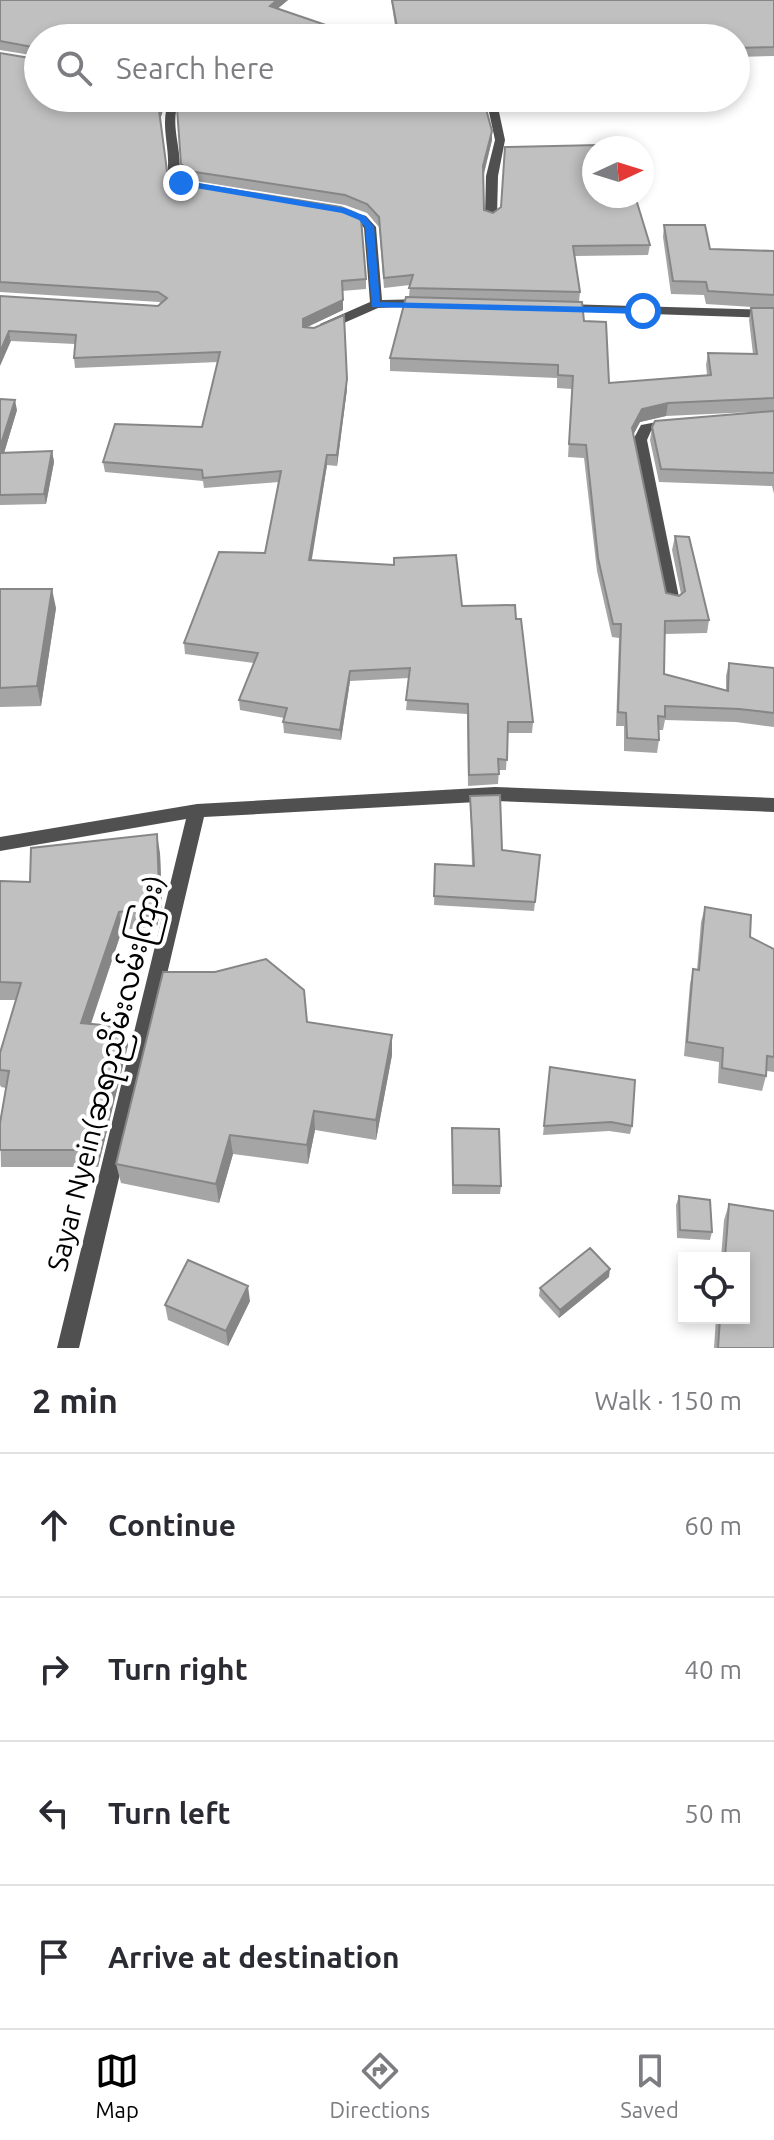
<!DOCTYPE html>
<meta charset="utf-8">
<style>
body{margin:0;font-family:Ubuntu,"Noto Sans Myanmar",sans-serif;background:#f7f7f7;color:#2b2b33}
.controls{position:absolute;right:24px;bottom:24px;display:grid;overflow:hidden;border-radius:0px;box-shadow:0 4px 12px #0003}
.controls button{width:72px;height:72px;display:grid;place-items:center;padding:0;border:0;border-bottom:2px solid #e1e1e2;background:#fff;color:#2b2b33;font:40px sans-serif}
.compass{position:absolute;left:582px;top:136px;width:72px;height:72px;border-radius:50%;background:#fff;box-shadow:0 4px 12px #0003;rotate:86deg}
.stop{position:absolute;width:24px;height:24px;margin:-18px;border:6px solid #1a73e8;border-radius:50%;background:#fff}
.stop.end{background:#1a73e8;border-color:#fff;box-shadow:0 2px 8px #0008}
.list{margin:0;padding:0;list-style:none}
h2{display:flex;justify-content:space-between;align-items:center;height:104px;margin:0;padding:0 32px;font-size:34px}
h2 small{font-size:26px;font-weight:400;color:#7c7c81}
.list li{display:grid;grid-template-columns:52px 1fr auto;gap:24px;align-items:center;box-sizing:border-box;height:144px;padding:0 32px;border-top:2px solid #e1e1e2}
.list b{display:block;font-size:30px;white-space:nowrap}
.list em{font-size:26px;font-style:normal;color:#7c7c81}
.icon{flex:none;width:44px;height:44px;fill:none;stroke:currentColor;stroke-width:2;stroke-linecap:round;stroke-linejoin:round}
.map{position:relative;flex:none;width:774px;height:1348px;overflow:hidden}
.search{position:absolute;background:#fff;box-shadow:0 4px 12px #0003;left:24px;right:24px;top:24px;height:88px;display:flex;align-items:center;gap:20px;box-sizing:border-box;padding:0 28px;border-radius:44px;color:#7c7c81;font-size:30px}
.sheet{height:680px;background:#fff}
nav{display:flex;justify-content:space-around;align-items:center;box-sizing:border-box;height:112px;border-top:2px solid #e1e1e2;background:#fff;font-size:22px;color:#7c7c81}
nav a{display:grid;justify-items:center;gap:4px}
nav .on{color:#000}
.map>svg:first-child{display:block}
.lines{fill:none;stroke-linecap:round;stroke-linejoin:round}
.minor{fill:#505050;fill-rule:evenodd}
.wall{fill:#a5a5a5}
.shaded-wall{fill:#868686}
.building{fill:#c0c0c0;stroke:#868686;stroke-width:2}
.route{fill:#1a73e8}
.labels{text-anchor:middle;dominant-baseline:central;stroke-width:8;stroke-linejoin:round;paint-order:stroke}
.near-street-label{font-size:28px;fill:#000;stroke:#fff}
</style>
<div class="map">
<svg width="774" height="1348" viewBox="0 0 774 1348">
<rect width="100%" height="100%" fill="#fff"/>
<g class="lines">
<!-- minor -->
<path class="minor" d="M170 98H180C168 125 183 147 179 175L195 186 189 189 167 176C172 148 158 125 170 98Z
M486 98H496L505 140 498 176 497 217 491 220 485 217 486 176 495 140Z
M338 207 366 216 376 227 382 300 425 299 429 300V306L378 308 328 330H320V324L370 302 364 228 358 220 334 212V208Z
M564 304 774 310V318L560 311 558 308Z
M673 419 678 420V426L651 431 647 440 680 602 672 607 664 602 633 440 641 425Z
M495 787 774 798V812L495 801 204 817 79 1348H57L186 819 0 851V837L197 804Z"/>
</g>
<!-- wall -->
<path class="wall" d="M0 0H288L277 9 38 38V98H167L160 119 167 171 366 279V289L342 291 343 310 307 327 347 389 337 466 327 465 311 560 462 606 516 619 533 722 532 733H508L506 770H499L498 784 468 786 467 714 406 710 409 678 350 681 341 740 284 733 283 722 284 718 240 710 239 700 254 663 185 654 184 643 265 553 279 482 204 488 203 481 105 472 103 462 202 427 218 362 75 368 74 358 75 344 11 341 0 296 158 306 161 303 159 302 0 292V53L36 59 37 56 0 50Z
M391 0H774V56L736 57V38H397Z
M177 108 492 131V140L484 174V210L493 213 594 148 650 245 648 255 575 256 580 292 579 302 584 321 609 383 707 375 706 365 708 353 753 354 749 320 751 308H770L706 304 704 295 671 294 663 237 664 225 710 249 774 251V411L666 416 640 422 633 435 666 593 679 596 681 594 672 550 675 536 709 620 707 633 665 634 664 674 726 690V676L729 663 774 668V727L736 722 665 720 663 730H659V740L657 753 624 751V726H616L619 638 612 637 597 571 584 458 568 457 572 389 557 388V378L390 371V358L409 297 410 285 384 288 379 227 367 213 345 205 196 181 182 173Z
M0 399 17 410 4 453 52 451 54 462 46 504 0 505Z
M774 411V494L772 486 659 482 650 440 652 427Z
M0 589 56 608 41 706 0 707Z
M470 796 502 850 540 855 534 911 434 905 435 864 472 866Z
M160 853 162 906 157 926 122 930 91 1024 124 1027 128 1045 98 1167H1L0 1123 6 1088 1 1087 0 1085V1053L16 1000H0V881L30 882Z
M705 907 750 937 774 949V1072L767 1071 766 1076 762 1091 718 1083 719 1062 684 1056 690 984 693 969 697 970 701 922Z
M307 1022 392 1035V1055L376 1140 315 1130 308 1164 233 1154 219 1203 121 1183 116 1164Z
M550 1067 632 1126 630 1134 609 1131 543 1135Z
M452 1128 501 1186 500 1194H452Z
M679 1196 712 1232 710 1240 677 1238 676 1205Z
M729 1204 774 1348H714L716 1318H744V1258H721L724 1220Z
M609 1277 559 1318 539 1296 540 1288Z
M250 1301 228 1346 168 1320 165 1305Z"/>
<!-- shaded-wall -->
<path class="shaded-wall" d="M277 0H288L270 15V6Z
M163 98H167L160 120 159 110Z
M492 131V140L483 176V166Z
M343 300V310L303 329V319Z
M9 331 11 341 0 366V352Z
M347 379V389L337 466V455Z
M15 400 17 410 1 463 0 447Z
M668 403 666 416 640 422 630 441 632 428 642 409Z
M52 451 54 462 46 504 44 494Z
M327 455V465L310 571 309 560Z
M52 589 56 608 41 706 37 686Z
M350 671V681L341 740 340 730Z
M157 834 160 853 162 906 157 926 154 908Z
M119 912 122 930 85 1041 81 1023Z
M124 1027 128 1045 98 1167 94 1150Z
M392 1035V1055L376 1140V1120Z
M314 1111 315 1130 308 1164 307 1145Z
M230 1135 233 1154 219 1203 216 1184Z
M610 1269 609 1277 559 1318 560 1310Z
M248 1286 250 1301 228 1346 226 1331Z"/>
<!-- building -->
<path class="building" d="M0 0H277L270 6 355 35 389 38H38V48L0 41Z
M392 0H774V47L736 48V38H399Z
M38 52V98H163L159 110 167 171 191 183 341 207 356 213 361 219 366 279 342 281 343 300 303 319V327L314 328 344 315 347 379 337 455H327L309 560 394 565V558L456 555 462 606 515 605 516 619H521L533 722H508L507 760 498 759 499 774 469 775 468 704 406 700 410 668 350 671 340 730 283 722 287 708 239 700 258 653 184 643 219 552 265 553 281 471 203 478 202 470 103 462 115 424 202 427 220 352 74 358 76 335 9 331 0 352V296L158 306 167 298 158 292 0 282V53L36 59Z
M179 98H483L492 131 483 166 484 210 493 213 501 207 505 147 599 145V148H594V196H635L650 245 573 246 580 292 409 288 413 275 384 278 379 217 367 204 345 195 195 172 181 164 177 108Z
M664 225H705L710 249 774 251V295L708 291 706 282 673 281Z
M406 297 582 302 584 321 606 322 609 383 711 375 708 353 757 354 751 308H774V398L668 403 642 409 632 428 666 593 679 596 685 591 675 536 689 537 709 620 665 621 664 674 728 691 729 663 774 668V713L739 709 665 706V717L658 716 659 740 627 738 626 713 618 712 621 624H613L598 558 586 445 569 444 573 376 558 375V365L390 358Z
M0 399 15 400 0 447Z
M774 411V473L661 469 652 427 655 421Z
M52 451 44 494 0 495V453Z
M0 589H52L37 686 0 688Z
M500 795 502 850 540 855 535 902 434 896 435 864 474 866 470 796Z
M157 834 159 887 154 908 119 912 81 1023 124 1027 94 1150H0V1123L9 1071 0 1070V1053L21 983 0 982V881L30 882 31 848Z
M705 907 751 915 750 937 774 949V1057L767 1056 766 1076 722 1068 723 1048 687 1042 693 969 699 970Z
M266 959 304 990 307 1022 392 1035 376 1120 314 1111 307 1145 230 1135 216 1184 116 1164 163 972H215Z
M550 1067 635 1080 632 1126 611 1122 544 1126Z
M452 1128 499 1129 501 1186 453 1185Z
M679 1196 710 1200 712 1232 680 1230Z
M729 1204 774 1211V1348H718L720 1318H744V1258H725Z
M590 1248 610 1269 560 1310 540 1288Z
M188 1260 248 1286 226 1331 165 1305Z"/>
<!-- route -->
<path class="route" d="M181 180 345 208 365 216 374 227 380 302 643 308 648 311 643 314 372 307 365 227 359 220 342 213 178 185Z"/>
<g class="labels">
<!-- near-street labels -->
<g class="near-street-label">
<text transform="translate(105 1073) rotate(-76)">Sayar Nyein(ဆရာညိမ်းလမ်းကြား)</text>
</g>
</g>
</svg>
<div class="controls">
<button><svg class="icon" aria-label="locate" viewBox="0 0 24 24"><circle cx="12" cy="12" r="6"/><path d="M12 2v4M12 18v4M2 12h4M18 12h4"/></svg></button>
</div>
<svg class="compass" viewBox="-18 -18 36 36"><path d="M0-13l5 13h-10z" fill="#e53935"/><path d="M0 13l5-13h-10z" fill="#7c7c81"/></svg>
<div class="stop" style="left:643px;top:311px"></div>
<div class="stop end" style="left:181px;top:183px"></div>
<div class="search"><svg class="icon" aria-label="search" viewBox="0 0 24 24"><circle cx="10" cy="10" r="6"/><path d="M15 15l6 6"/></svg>Search here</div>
</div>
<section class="sheet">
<h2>2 min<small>Walk · 150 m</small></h2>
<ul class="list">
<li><svg class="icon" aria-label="ahead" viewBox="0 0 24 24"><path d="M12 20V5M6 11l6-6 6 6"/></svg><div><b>Continue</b></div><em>60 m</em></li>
<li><svg class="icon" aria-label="right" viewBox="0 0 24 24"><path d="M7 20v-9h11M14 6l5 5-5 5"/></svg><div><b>Turn right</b></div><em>40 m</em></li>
<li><svg class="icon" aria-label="left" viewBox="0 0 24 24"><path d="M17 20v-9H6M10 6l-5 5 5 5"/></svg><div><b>Turn left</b></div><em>50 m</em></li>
<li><svg class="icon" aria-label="arrive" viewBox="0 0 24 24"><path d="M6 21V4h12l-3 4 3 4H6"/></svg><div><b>Arrive at destination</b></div></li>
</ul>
</section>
<nav>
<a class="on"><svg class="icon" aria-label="map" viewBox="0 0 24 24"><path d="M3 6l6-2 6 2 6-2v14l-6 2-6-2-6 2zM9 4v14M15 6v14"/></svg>Map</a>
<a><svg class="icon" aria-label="directions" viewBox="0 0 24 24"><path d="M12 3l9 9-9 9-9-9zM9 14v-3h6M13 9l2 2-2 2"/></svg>Directions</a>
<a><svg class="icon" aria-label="saved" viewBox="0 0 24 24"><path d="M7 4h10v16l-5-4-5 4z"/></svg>Saved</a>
</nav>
